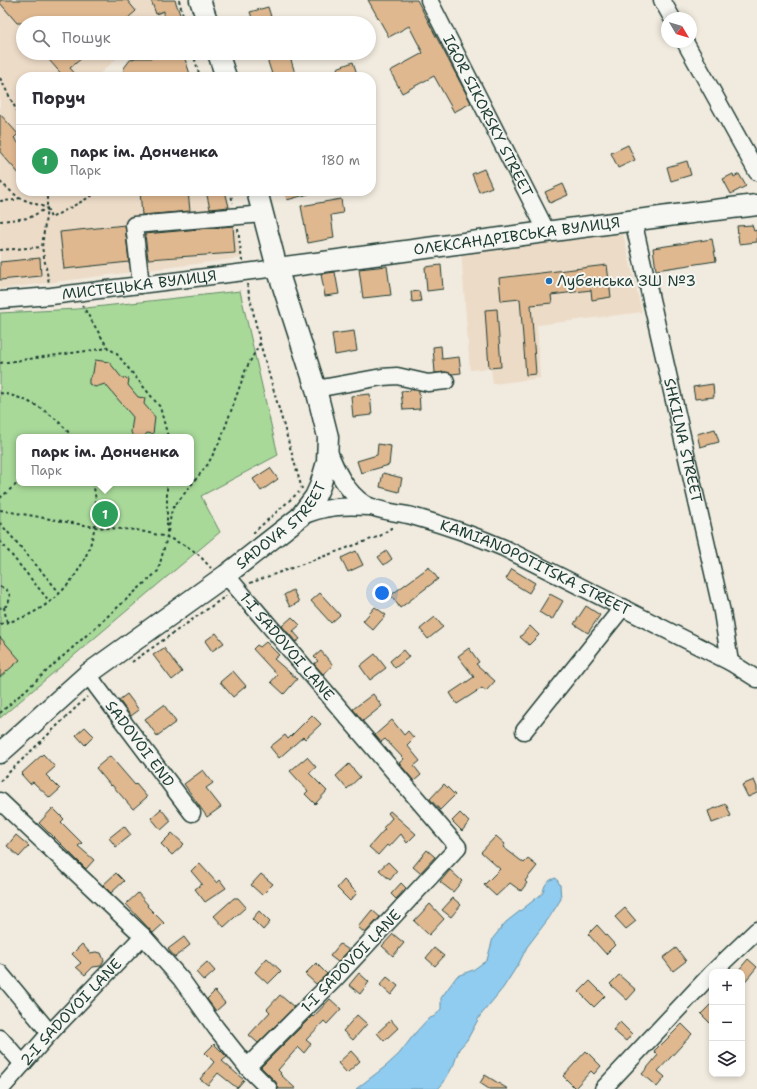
<!DOCTYPE html>
<html lang="uk">
<meta charset="utf-8">
<style>
body{margin:0;font-family:"Shantell Sans",sans-serif;background:#f7f7f7;color:#2b2b33}
.controls{position:absolute;right:12px;bottom:12px;display:grid;overflow:hidden;border-radius:8px;box-shadow:0 2px 6px #0003}
.controls button{width:36px;height:36px;display:grid;place-items:center;padding:0;border:0;border-bottom:1px solid #e1e1e2;background:#fff;color:#2b2b33;font:20px sans-serif}
.compass{position:absolute;left:661px;top:12px;width:36px;height:36px;border-radius:50%;background:#fff;box-shadow:0 2px 6px #0003;rotate:128deg}
.you{position:absolute;left:382px;top:593px;width:14px;height:14px;margin:-10px;border:3px solid #fff;border-radius:50%;background:#1a73e8;box-shadow:0 0 0 6px #1a73e833}
.badge{display:grid;place-items:center;width:26px;height:26px;border-radius:50%;background:#1f6fb2;color:#fff;font-size:13px;font-weight:700}
.pin{position:absolute;translate:-50% -50%;border:2px solid #fff;box-shadow:0 1px 4px #0006}
.popup{position:absolute;left:16px;top:434px;width:178px;height:52px;box-sizing:border-box;display:grid;place-content:center;border-radius:8px;background:#fff;filter:drop-shadow(0 1px 3px #0005);font-size:13px;white-space:nowrap;color:#7c7c81}
.popup b{font-size:15px;color:#2b2b33}
.popup::after{content:'';position:absolute;left:50%;top:100%;margin-left:-8px;border:8px solid transparent;border-top-color:#fff}
.list{margin:0;padding:0;list-style:none}
h2{display:flex;justify-content:space-between;align-items:center;height:52px;margin:0;padding:0 16px;font-size:17px}
h2 small{font-size:13px;font-weight:400;color:#7c7c81}
.list li{display:grid;grid-template-columns:26px 1fr auto;gap:12px;align-items:center;box-sizing:border-box;height:72px;padding:0 16px;border-top:1px solid #e1e1e2}
.list b{display:block;font-size:15px;white-space:nowrap}
.list p{margin:0;font-size:13px;white-space:nowrap;color:#7c7c81}
.list em{font-size:13px;font-style:normal;color:#7c7c81}
.icon{flex:none;width:22px;height:22px;fill:none;stroke:currentColor;stroke-width:2;stroke-linecap:round;stroke-linejoin:round}
.map{position:relative;flex:none;width:757px;height:1089px;overflow:hidden}
.search{position:absolute;background:#fff;box-shadow:0 2px 6px #0003;left:16px;top:16px;width:360px;height:44px;display:flex;align-items:center;gap:10px;box-sizing:border-box;padding:0 14px;border-radius:22px;color:#7c7c81;font-size:15px}
.panel{position:absolute;background:#fff;box-shadow:0 2px 6px #0003;left:16px;top:72px;width:360px;height:124px;border-radius:16px}
.map>svg:first-child{display:block}
.built{fill:#ecdbc7}
.green{fill:#a8d999;stroke:#648b66;fill-rule:evenodd}
.water{fill:#90cbf0;stroke:#6392a5}
.building{fill:#dfb890;stroke:#1f3d34}
.lines{fill:none;stroke-linecap:round;stroke-linejoin:round}
.minor-casing{stroke:#1f3d34;stroke-width:19}
.major-casing{stroke:#1f3d34;stroke-width:23}
.path{stroke:#1f3d34;stroke-width:2;stroke-dasharray:3 3;stroke-linecap:butt}
.minor{stroke:#f6f6f2;stroke-width:16}
.major{stroke:#f6f6f2;stroke-width:20}
.poi-dot{fill:#1f6fb2;stroke:#f6f6f2;stroke-width:1.5}
.labels{text-anchor:middle;dominant-baseline:central;stroke-width:4;stroke-linejoin:round;paint-order:stroke}
.street-label{font-size:15px;fill:#1f3d34;stroke:#f6f6f2}
.poi-label{font-size:15px;fill:#1f3d34;stroke:#f6f6f2;text-anchor:start}
</style>
<div class="map">
<svg width="757" height="1089" viewBox="0 0 757 1089">
<rect width="100%" height="100%" fill="#f1eade"/>
<filter id="ink" filterUnits="userSpaceOnUse"><feTurbulence type="fractalNoise" baseFrequency=".025" numOctaves="2"/><feDisplacementMap in="SourceGraphic" scale="8" xChannelSelector="R" yChannelSelector="G"/><feConvolveMatrix kernelMatrix="1 2 1 2 8 2 1 2 1" color-interpolation-filters="sRGB"/></filter>
<g filter="url(#ink)">
<!-- built -->
<path class="built" d="M0 0H175L177 7 176 10 177 12 160 23H23V53H123L96 77H21V191H227L235 222 241 258 0 289Z
M623 234 642 312 537 325 540 378 493 384 491 368 470 370 461 250Z"/>
<!-- green -->
<path class="green" d="M240 291 278 455 201 496 220 532 0 718V313L77 309ZM19 437H191V483H19Z"/>
<!-- water -->
<path class="water" d="M556 878 560 885 561 899 549 918 527 947 519 963 503 988 480 1016 467 1040 459 1049 454 1064 444 1082 438 1089H356L386 1066 399 1054 416 1032 428 1019 435 1016 441 1009V998L457 976 473 970 487 960 493 938 506 922 543 893C544 884 548 880 556 878Z"/>
<!-- building -->
<path class="building" d="M0 0H127L136 11 122 23H17L0 3Z
M151 0H175L183 23H164V11L156 14Z
M368 0H417L471 103 454 112 434 76 402 93 390 71 423 53 409 26 389 37Z
M268 7 273 23H254L250 12Z
M43 53H88L70 68 78 77H64Z
M165 53H183L191 77H122L124 68 130 60 135 58H151Z
M265 53H289L296 77H273Z
M353 62 358 77H340L337 68Z
M0 114 18 134 14 138 21 146V176L0 152Z
M628 145 635 160 618 168 611 153Z
M687 161 691 175 671 181 667 167Z
M484 169 492 187 479 192 472 174Z
M733 174 734 177 739 174 746 186 731 194 723 179Z
M563 184 568 195 550 203 545 192Z
M140 191H188L190 211 142 215Z
M206 191H225L229 207 210 209Z
M285 191H311L312 193 287 200Z
M341 199 343 213 331 215 334 238 308 243 301 206Z
M125 225 129 262 64 269 60 232Z
M752 225 754 231 757 230V242L739 244 737 226Z
M233 226 235 253 148 259 145 234Z
M712 239 716 261 656 270 653 248Z
M40 258 41 276 0 280V262Z
M441 265 443 289 427 291 425 267Z
M607 265 611 297 592 300 591 290 551 295 552 303 531 305 536 374 526 375 520 299 501 301 499 278Z
M387 266 391 295 363 298 359 269Z
M335 272 339 294 325 296 321 274Z
M419 291 421 301 412 302 411 292Z
M497 309 501 367 489 368 485 310Z
M354 331 357 351 335 355 332 334Z
M441 346 442 359 459 357 461 373 452 374 445 372 435 373 433 347Z
M95 360 109 362 122 378 129 379 128 385 138 397 145 398 144 404 155 417 153 434 147 433 144 437H133L131 432 133 417 105 384 95 387 89 384V379L93 373Z
M713 384 714 397 695 399 693 387Z
M415 390 419 391 420 409 403 410 401 391Z
M370 394 372 415 353 417 351 396Z
M715 429 719 442 700 447 697 434Z
M378 444 391 446 389 465 361 473 357 461 377 455Z
M270 468 278 479 261 491 253 479Z
M383 473 402 478 399 492 380 487Z
M356 551 363 565 348 572 341 558Z
M387 551 392 559 384 565 378 557Z
M429 567 438 579 400 608 391 595Z
M512 569 535 583 529 593 506 579Z
M293 590 299 602 290 607 284 595Z
M320 593 340 615 331 623 311 601Z
M550 594 563 601 552 620 539 612Z
M586 606 600 615 588 633 574 624Z
M375 607 386 615 373 630 363 621Z
M292 617 300 625 293 631 300 639 296 642 282 626Z
M435 617 443 627 428 639 420 629Z
M530 626 539 635 529 645 520 637Z
M216 633 224 643 212 651 205 641Z
M0 637 20 660 0 677Z
M266 642 279 655 274 659 297 679 284 694 271 682 277 675 253 649 257 645 260 647Z
M164 648 182 672 172 680 153 655Z
M469 648 479 662 476 664 495 681 486 691 482 688 457 704 450 693 474 677 458 656Z
M403 650 409 657 395 668 390 661Z
M321 651 333 665 323 674 314 664 318 661 314 657Z
M375 654 386 668 370 680 360 666Z
M233 671 246 686 233 697 220 682Z
M127 694 139 710 131 716 119 700Z
M373 694 382 706 363 721 353 709Z
M164 705 176 722 157 736 145 719Z
M312 715 321 724 305 739 303 737 279 758 270 747 285 735 288 739Z
M392 720 404 735 408 731 414 738 407 745 420 761 414 766 421 775 414 781 399 763 404 759 385 739 381 742 375 735Z
M85 727 94 736 85 745 76 735Z
M43 754 55 767 46 775 60 789 50 798 33 782 30 784 21 774Z
M110 756 135 785 136 784 147 797 133 809 112 785 111 786 96 768Z
M307 757 316 767 309 773 327 791 315 804 305 794 308 791 290 771Z
M349 764 360 777 347 789 336 776Z
M203 770 213 783 206 788 221 807 207 817 184 784Z
M754 780 757 787V793L748 797 742 785Z
M444 784 455 795 440 810 430 799Z
M726 804 731 816 712 823 708 811Z
M53 808 64 819 61 822 82 843 78 846 94 860 86 869 50 833H49L39 823Z
M161 809 171 821 161 830 151 818Z
M390 811 416 834 407 843 401 834 389 847 387 845 378 855 369 847 385 829 383 828 392 818 388 813Z
M460 813 469 822 462 831 452 821Z
M124 826 131 835 116 847 109 838Z
M172 833 184 844 172 855 161 844Z
M16 835 29 846 19 857 7 846Z
M496 836 505 844 503 847 524 863 528 859 537 866 525 881 527 883 521 891 510 883 496 896 484 885 500 869 481 852Z
M427 850 435 857 420 873 413 867Z
M388 862 397 871 390 880 379 870Z
M199 863 217 883 220 880 226 888 205 902 195 889 202 884 191 871Z
M450 870 462 881 453 892 440 882Z
M116 873 124 881 111 893 103 885Z
M261 874 273 884 262 895 251 885Z
M344 880 357 893 350 901 337 888Z
M401 883 406 888 396 899 391 894Z
M138 893 148 905 147 906 164 923 153 933 126 904Z
M234 898H238L246 907 224 927 214 916Z
M453 898 461 905 451 917 442 910Z
M430 904 444 919 429 935 414 921Z
M625 908 636 921 626 929 615 917Z
M372 910 380 917 365 933 358 927Z
M259 911 270 922 263 930 252 919Z
M597 925 615 945 606 954 588 934Z
M393 934 404 943 393 956 382 946Z
M184 937 190 945 175 957 168 949Z
M82 944 90 953 96 952 101 953 104 960 101 966 93 967 85 975 76 967 81 963 72 954Z
M340 944 349 950 338 962 330 956Z
M434 948 444 956 435 966 426 958Z
M676 948 686 961 673 971 663 958Z
M267 958 281 971 268 984 255 972Z
M748 959 757 967 742 985V972H737Z
M207 962 215 971 204 981 196 972Z
M316 963 327 974 316 984 305 974Z
M359 973 369 982 360 994 349 985Z
M619 975 636 990 627 1000 610 984Z
M387 977 398 986 391 995 380 985Z
M590 981 605 996 594 1007 579 992Z
M215 991 225 1003 216 1011 207 999Z
M280 995 294 1007 258 1043 249 1035 270 1012 267 1009Z
M330 999 341 1009 327 1024 324 1021 306 1040 311 1044 304 1053 298 1047 278 1070 281 1073 280 1074 296 1089H279L276 1082 261 1067 312 1016 313 1017Z
M712 1003V1025L701 1014Z
M357 1015 367 1024 353 1040 343 1031Z
M391 1020 398 1028 384 1041 377 1033Z
M620 1022 632 1034 626 1041 613 1030Z
M682 1024 692 1034 658 1071 665 1077 657 1087 642 1074 658 1055 654 1051 661 1044H662Z
M214 1044 227 1057 222 1061 244 1080 237 1088 218 1073 208 1085 200 1079 214 1062 205 1053Z
M351 1051 360 1061 347 1073 338 1063Z
M586 1051 601 1066 594 1074 591 1071 575 1088 563 1076Z
M485 1075 508 1089H489L480 1083Z"/>
<g class="lines">
<defs>
<g id="minor">
<path id="s1" d="M429 0 547 232"/>
<path d="M662 0 672 18"/>
<path d="M685 42 757 172"/>
<path id="s2" d="M633 220 722 612 730 662"/>
<path d="M141 285 134 225 263 214"/>
<path id="s3" d="M0 300 51 296 277 268"/>
<path d="M316 389 382 377 397 376 428 383 446 381"/>
<path id="s4" d="M328 449C336 470 346 492 365 504 379 512 397 512 412 516 444 525 474 535 504 548L730 662 757 679"/>
<path d="M300 517C327 505 344 506 372 507"/>
<path id="s5" d="M226 575 458 847 334 980 247 1067"/>
<path id="s6" d="M88 674 97 687 192 813"/>
<path d="M524 731 623 607"/>
<path d="M0 801 143 936 181 979 216 1028 247 1067 269 1089"/>
<path d="M713 972 757 930"/>
<path d="M0 973 50 1033"/>
<path d="M0 1038 23 1064"/>
<path id="s7" d="M1 1089 50 1033 143 936"/>
<path d="M603 1089 712 973"/>
</g>
<g id="major">
<path d="M200 0 208 23"/>
<path d="M218 53 226 77"/>
<path id="s8" d="M277 268C437 247 597 224 757 205"/>
<path id="s9" d="M0 753 88 674 226 575 300 517 315 497 320 486 327 462 328 437 316 389 277 268 257 191"/>
</g>
</defs>
<!-- minor casing -->
<use href="#minor" class="minor-casing"/>
<!-- major casing -->
<use href="#major" class="major-casing"/>
<!-- path -->
<path class="path" d="M179 0 185 23
M193 53 200 77
M0 78 21 119
M0 182 19 198 47 208 42 247 49 283
M46 191 47 194V208L51 218 101 191
M230 191 233 203
M0 201 16 200 19 198
M0 221 29 218 47 208
M238 229 242 261
M0 250 42 247
M247 284 260 343 302 489
M82 305 108 348 116 353 160 407 168 437
M0 363 108 348
M0 393C27 397 56 414 72 437
M0 498 19 482
M0 510 95 527 136 530 167 537 188 547 198 554 211 568
M0 523 60 593
M168 532 172 509 208 464 221 439 246 369 260 343
M253 533 299 492
M0 541 50 602
M250 583 380 536 394 526
M0 587C7 588 10 593 10 599L6 606 0 608
M4 607 7 623
M0 624C65 612 108 547 93 483
M132 662 226 596
M0 713 158 571 167 537V483
M0 781 87 697"/>
<!-- minor -->
<use href="#minor" class="minor"/>
<!-- major -->
<use href="#major" class="major"/>
</g>
</g>
<!-- markers -->
<circle class="poi-dot" cx="549" cy="281" r="4"/>
<g class="labels">
<!-- street labels -->
<g class="street-label">
<text stroke="none"><textPath href="#s1" startOffset="130">IGOR SIKORSKY STREET</textPath></text>
<text stroke="none"><textPath href="#s8" startOffset="242">ОЛЕКСАНДРІВСЬКА ВУЛИЦЯ</textPath></text>
<text stroke="none"><textPath href="#s3" startOffset="140">МИСТЕЦЬКА ВУЛИЦЯ</textPath></text>
<text stroke="none"><textPath href="#s2" startOffset="226">SHKILNA STREET</textPath></text>
<text stroke="none"><textPath href="#s9" startOffset="363">SADOVA STREET</textPath></text>
<text stroke="none"><textPath href="#s4" startOffset="250">KAMIANOPOTITSKA STREET</textPath></text>
<text stroke="none"><textPath href="#s5" startOffset="94">1-I SADOVOI LANE</textPath></text>
<text stroke="none"><textPath href="#s6" startOffset="87">SADOVOI END</textPath></text>
<text transform="translate(351 961) rotate(-46)">1-I SADOVOI LANE</text>
<text stroke="none"><textPath href="#s7" startOffset="104">2-I SADOVOI LANE</textPath></text>
</g>
<!-- poi labels -->
<g class="poi-label">
<text x="557" y="281">Лубенська ЗШ №3</text>
</g>
</g>
</svg>
<div class="controls">
<button>+</button>
<button>−</button>
<button><svg class="icon" aria-label="layers" viewBox="0 0 24 24"><path d="M12 4l9 5-9 5-9-5zM3 14l9 5 9-5"/></svg></button>
</div>
<svg class="compass" viewBox="-18 -18 36 36"><path d="M0-13l5 13h-10z" fill="#e53935"/><path d="M0 13l5-13h-10z" fill="#7c7c81"/></svg>
<div class="you"></div>
<div class="pin badge" style="left:105px;top:514px;background:#2e9e5b">1</div>
<div class="popup"><b>парк ім. Донченка</b>Парк</div>
<div class="search"><svg class="icon" aria-label="search" viewBox="0 0 24 24"><circle cx="10" cy="10" r="6"/><path d="M15 15l6 6"/></svg>Пошук</div>
<section class="panel">
<h2>Поруч<small></small></h2>
<ul class="list">
<li><span class="badge" style="background:#2e9e5b">1</span><div><b>парк ім. Донченка</b><p>Парк</p></div><em>180 m</em></li>
</ul>
</section>
</div>
